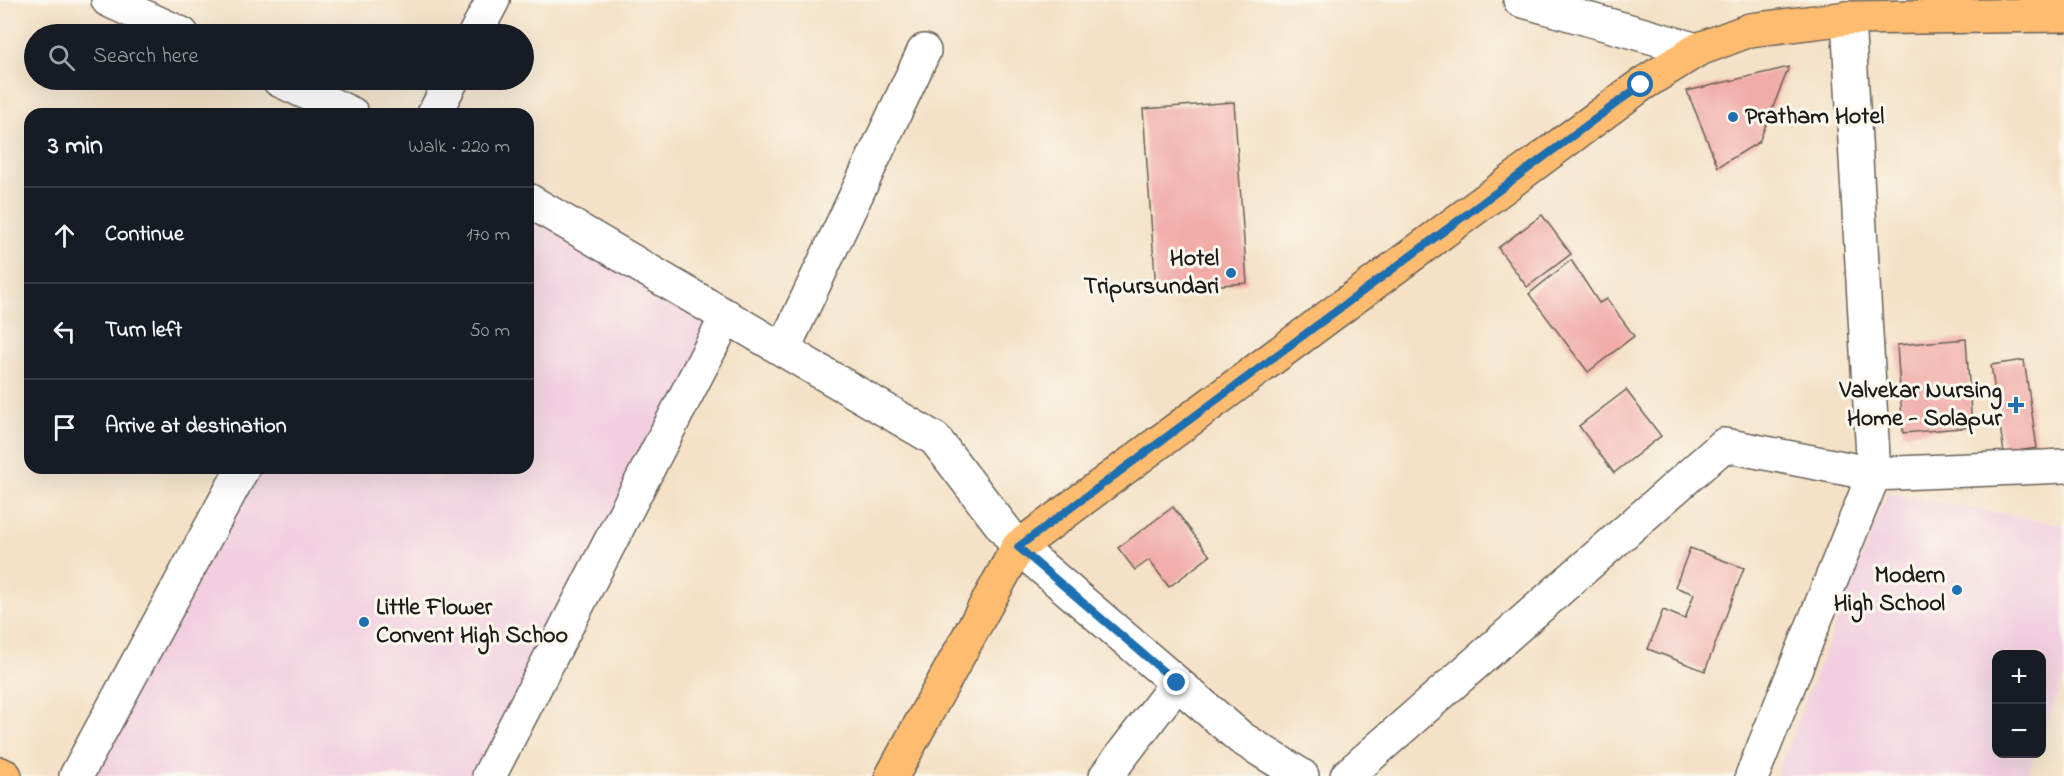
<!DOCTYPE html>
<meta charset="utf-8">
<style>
body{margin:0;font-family:"Indie Flower",sans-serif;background:#20242c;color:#f1f3f6}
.controls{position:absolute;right:18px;bottom:18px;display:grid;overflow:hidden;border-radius:12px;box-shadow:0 6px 24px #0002}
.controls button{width:54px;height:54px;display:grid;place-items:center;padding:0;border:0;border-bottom:2px solid #363941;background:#171b24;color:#f1f3f6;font:30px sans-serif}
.stop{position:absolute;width:18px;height:18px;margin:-14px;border:4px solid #1f6fb2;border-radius:50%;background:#fff}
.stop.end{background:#1f6fb2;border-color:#fff;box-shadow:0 2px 6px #0008}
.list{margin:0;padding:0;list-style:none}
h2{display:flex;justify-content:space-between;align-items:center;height:78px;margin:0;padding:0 24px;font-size:26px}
h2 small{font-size:20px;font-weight:400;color:#9ea1a6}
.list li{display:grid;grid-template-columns:39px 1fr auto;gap:18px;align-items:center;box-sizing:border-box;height:96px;padding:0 24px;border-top:2px solid #363941}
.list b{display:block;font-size:22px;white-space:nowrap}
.list em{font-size:20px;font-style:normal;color:#9ea1a6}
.icon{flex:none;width:33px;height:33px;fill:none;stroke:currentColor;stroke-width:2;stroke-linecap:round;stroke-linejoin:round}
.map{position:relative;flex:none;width:2064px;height:776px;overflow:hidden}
.search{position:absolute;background:#171b24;box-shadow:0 6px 24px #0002;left:24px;top:24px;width:510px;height:66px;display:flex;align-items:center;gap:15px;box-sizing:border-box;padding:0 21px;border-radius:33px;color:#9ea1a6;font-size:22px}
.panel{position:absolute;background:#171b24;box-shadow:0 6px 24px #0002;left:24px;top:108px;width:510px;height:366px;border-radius:18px}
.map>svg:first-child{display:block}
.built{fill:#f2cfe0}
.building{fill:#f1aca8}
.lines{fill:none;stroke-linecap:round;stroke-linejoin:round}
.minor-casing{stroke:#686158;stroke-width:36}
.major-casing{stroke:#686158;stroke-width:36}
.minor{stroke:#fff;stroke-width:33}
.major{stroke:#fdbc70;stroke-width:33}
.route{stroke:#1f6fb2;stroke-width:8}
.poi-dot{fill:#1f6fb2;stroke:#fbf7ec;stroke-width:2}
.labels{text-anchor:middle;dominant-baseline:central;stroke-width:6;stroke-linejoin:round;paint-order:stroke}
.poi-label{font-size:24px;font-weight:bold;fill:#1c1c1c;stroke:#fbf7ec;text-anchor:end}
</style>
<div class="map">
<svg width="2064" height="776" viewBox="0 0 2064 776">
<rect width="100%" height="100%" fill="#fbf7ec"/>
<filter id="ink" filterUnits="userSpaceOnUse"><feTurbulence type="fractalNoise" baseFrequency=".0167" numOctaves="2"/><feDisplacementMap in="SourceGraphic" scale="12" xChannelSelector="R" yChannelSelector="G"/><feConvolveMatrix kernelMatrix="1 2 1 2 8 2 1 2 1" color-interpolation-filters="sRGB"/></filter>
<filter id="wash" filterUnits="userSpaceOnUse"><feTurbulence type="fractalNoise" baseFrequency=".008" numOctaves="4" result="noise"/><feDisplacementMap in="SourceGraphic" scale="24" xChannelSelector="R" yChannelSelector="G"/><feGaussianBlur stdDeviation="1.35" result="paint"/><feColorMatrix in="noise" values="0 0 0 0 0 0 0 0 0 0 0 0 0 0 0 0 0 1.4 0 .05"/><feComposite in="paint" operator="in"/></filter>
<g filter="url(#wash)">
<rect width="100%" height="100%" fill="#f4e1c6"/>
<!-- built -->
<path class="built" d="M528 205 727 316 489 776H76L243 468H528Z
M1887 493 2064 525V678L2042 737V654H1996V754H2035L2027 776H1776Z"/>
<g id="blocks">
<!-- building -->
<path class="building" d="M1789 67 1759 142 1718 167 1687 91Z
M1234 102 1247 283 1156 290 1143 109Z
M1542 215 1571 254 1527 287 1498 248Z
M1571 260 1599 303 1607 299 1634 336 1588 372 1529 294Z
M1966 339 1972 427 1903 433 1897 345Z
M2024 360 2037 448 2004 453 1991 365Z
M1626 390 1661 436 1614 473 1579 426Z
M1173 507 1210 556 1169 587 1149 560 1135 570 1118 548Z
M1690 548 1744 568 1705 671 1648 649 1663 610 1685 619 1694 594 1675 587Z"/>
</g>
</g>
<g filter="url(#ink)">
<use href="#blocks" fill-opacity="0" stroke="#686158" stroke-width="1.5"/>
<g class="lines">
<defs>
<path id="minor" d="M108 0 182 34
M1520 0 1697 50
M475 34 493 0
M279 80 352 114
M434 114 452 80
M528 200 935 439 1018 547 1241 738 1302 776
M783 350 924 51
M76 776 243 468
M489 776 727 316
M1106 776 1177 683
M1347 776 1724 445 1874 474 2064 466
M1752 776 1874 474 1848 18"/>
<path id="major" d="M0 774 5 776
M892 776 1018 547 1641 85 1697 50 1750 30 1848 18 2064 15"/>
</defs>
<!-- minor casing -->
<use href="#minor" class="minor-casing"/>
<!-- major casing -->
<use href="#major" class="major-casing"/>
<!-- minor -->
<use href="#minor" class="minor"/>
<!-- major -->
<use href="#major" class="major"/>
</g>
</g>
<g class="lines" filter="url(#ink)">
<!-- route -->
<path class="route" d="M1177 683 1018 547 1641 85"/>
</g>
<!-- markers -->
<g class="poi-dot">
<circle cx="1733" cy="117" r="6"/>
<circle cx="1231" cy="273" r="6"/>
<path d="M2013 396h6v6h6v6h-6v6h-6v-6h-6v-6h6z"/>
<circle cx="1957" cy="590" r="6"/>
<circle cx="364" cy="622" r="6"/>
</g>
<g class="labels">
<!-- poi labels -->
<g class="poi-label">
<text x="1745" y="117" text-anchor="start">Pratham Hotel</text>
<text x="1219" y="259">Hotel<tspan x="1219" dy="28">Tripursundari</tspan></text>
<text x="2002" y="391">Valvekar Nursing<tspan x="2002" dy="28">Home - Solapur</tspan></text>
<text x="1945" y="576">Modern<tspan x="1945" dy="28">High School</tspan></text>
<text x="376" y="608" text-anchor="start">Little Flower<tspan x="376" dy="28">Convent High Schoo</tspan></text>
</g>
</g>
</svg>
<div class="controls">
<button>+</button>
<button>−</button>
</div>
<div class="stop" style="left:1641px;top:85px"></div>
<div class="stop end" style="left:1177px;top:683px"></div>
<div class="search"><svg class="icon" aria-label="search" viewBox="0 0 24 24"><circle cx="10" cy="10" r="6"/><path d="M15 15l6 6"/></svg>Search here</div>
<section class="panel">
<h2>3 min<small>Walk · 220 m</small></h2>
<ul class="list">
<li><svg class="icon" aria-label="ahead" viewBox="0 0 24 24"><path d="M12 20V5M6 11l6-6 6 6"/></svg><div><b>Continue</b></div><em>170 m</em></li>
<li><svg class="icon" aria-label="left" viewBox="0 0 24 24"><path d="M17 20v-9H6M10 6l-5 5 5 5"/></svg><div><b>Turn left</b></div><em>50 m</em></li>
<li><svg class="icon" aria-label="arrive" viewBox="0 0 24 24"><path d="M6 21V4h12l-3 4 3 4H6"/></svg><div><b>Arrive at destination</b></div></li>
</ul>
</section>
</div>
